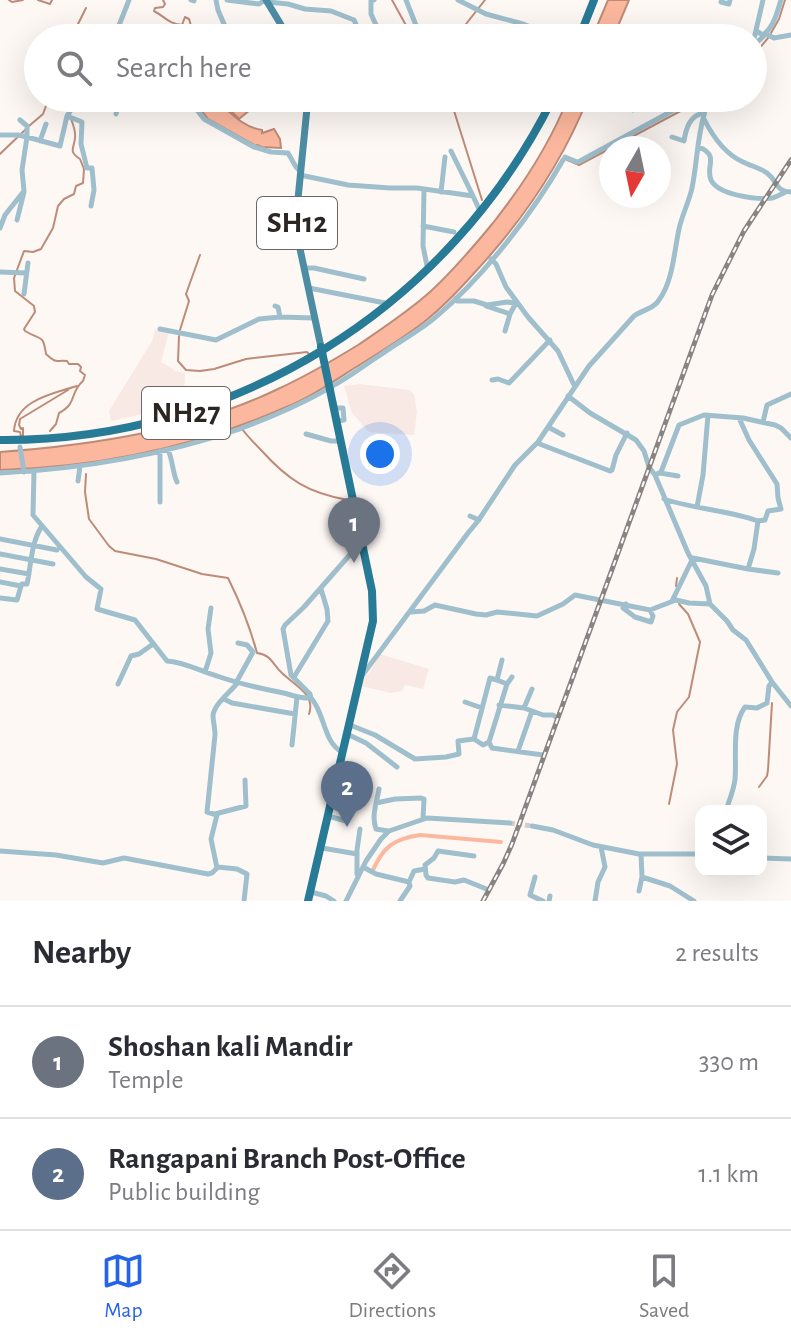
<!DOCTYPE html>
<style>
body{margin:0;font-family:"Alegreya Sans",sans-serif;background:#f2f2f3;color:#2b2b33}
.controls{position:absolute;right:24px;bottom:24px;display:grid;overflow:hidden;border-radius:16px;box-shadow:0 8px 32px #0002}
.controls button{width:72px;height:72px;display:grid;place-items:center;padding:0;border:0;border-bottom:2px solid #e1e1e2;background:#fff;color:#2b2b33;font:40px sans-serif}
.compass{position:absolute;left:599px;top:136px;width:72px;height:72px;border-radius:50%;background:#fff;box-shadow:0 8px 32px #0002;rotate:189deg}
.you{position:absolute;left:380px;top:454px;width:28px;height:28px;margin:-20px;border:6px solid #fff;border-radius:50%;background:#1a73e8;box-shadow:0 0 0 12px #1a73e833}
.badge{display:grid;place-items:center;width:52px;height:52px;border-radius:50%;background:#2563eb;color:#fff;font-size:26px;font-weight:700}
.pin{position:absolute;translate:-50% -66px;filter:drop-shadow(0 2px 4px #0008)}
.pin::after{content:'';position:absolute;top:42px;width:28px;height:24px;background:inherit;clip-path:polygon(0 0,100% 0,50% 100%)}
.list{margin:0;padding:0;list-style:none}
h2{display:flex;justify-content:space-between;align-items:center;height:104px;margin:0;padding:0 32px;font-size:34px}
h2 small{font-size:26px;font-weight:400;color:#7c7c81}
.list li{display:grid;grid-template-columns:52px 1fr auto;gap:24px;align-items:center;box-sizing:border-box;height:112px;padding:0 32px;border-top:2px solid #e1e1e2}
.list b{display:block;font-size:30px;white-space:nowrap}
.list p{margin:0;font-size:26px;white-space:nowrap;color:#7c7c81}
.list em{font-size:26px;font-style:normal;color:#7c7c81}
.icon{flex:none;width:44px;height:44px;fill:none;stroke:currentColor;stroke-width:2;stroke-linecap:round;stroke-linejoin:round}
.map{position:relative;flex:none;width:791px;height:901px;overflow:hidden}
.search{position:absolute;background:#fff;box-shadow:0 8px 32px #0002;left:24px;right:24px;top:24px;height:88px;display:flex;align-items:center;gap:20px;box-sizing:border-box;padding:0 28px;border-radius:44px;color:#7c7c81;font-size:30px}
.sheet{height:328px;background:#fff}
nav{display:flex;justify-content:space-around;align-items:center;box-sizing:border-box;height:112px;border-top:2px solid #e1e1e2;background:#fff;font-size:22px;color:#7c7c81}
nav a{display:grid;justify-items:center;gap:4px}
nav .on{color:#2563eb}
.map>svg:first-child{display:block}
.built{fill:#f8e9e4}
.water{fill:#fcb89e;stroke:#bd8c79;stroke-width:2}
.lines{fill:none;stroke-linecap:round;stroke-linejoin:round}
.stream{stroke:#bd8c79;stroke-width:2}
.canal{stroke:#fcb89e;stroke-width:4}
.minor-tunnel{stroke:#d4cecb;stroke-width:5;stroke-dasharray:5 2.5;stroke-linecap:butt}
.minor{stroke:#9fbfcc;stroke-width:5}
.major{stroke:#4d8da4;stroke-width:7}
.highway{stroke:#277b96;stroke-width:8}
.rail-casing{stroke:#898482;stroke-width:5}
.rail{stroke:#fff;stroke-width:2;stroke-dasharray:6;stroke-linecap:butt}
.labels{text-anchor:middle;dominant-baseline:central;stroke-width:7;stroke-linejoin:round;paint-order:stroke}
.shield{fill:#fff;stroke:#6b6766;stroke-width:2}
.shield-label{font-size:30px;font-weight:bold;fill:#2b2624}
</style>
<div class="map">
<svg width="791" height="901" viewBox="0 0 791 901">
<rect width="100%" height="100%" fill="#fef8f5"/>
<!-- built -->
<path class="built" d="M165 329 169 332 161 362 172 368 174 371 185 373 184 395 155 402 157 411 111 421 109 411 152 341 155 330Z
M360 384 409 390 414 394 417 412 414 435 369 432 352 413 344 386Z
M380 654 429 669 423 689 405 685 402 691 391 693 361 686 363 677 369 673Z"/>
<!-- water -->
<path class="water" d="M608 0H629L613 38H592Z
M204 98H228L250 110 239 119 224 104 215 99C230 112 242 127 262 130V133L274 129 280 139 281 148 262 147 257 145 256 146 208 119 197 105Z
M568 98H588C562 163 524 219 476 271 460 289 443 307 424 322 402 339 377 354 353 369 331 383 309 398 284 408 195 447 97 467 0 470V452C94 445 193 430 278 389 306 376 332 361 358 345 383 328 409 311 431 291 454 270 474 246 493 223 523 185 550 144 568 98Z"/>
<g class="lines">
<!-- stream -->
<path class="stream" d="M9 0 12 2 23 0
M38 0 50 4 52 0
M163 0 165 4 163 7 155 8 154 11C167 18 167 23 182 25L185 17 189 19 192 29 198 38
M392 0 413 38
M771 33 779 19 785 0
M71 38 86 8
M455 38 485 0
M753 56 768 38
M450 98 482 200
M73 110 83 103 84 98
M29 126 43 114 49 98
M0 154 25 130
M565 159 579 165 705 98
M180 330 189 301 186 294 200 255
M179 336 178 361 186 370 200 371 214 369 246 359 307 352 310 355
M240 426C246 435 253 442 261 450 288 480 308 493 348 500
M50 431 56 424 59 413C78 403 69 393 83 381L85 375 80 371 81 367 78 364H69L67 361C55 360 57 364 46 354 43 334 42 341 25 331L24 329 35 312 34 306 15 291 14 278 24 251 33 252 41 249 53 228 58 206 64 199 74 194 76 186 83 183 84 169 80 159C68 151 74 149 75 138 76 132 73 124 71 119
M21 436 20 432 14 431C16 400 52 394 77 386
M23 436V428L21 429 19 425 20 419 68 390
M86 474 85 492 89 519 109 546 115 551 156 559 202 574 228 578C240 602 250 627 257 653 272 655 272 664 282 673 294 685 316 694 309 714
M676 586 677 578
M759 787 767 776 768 770 772 703
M669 804 677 764 673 730 677 712 689 697 700 642 688 614 679 604"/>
<!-- canal -->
<path class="canal" d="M372 872C383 847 393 839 420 835L501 842"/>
<!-- minor-tunnel -->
<path class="minor-tunnel" d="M510 823 532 826"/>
<!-- minor -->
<path class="minor" d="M191 0 194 1
M216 0 218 10 230 38
M227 0 259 4 265 0
M374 0 371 1V14L382 38
M406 0 421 38
M458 0 486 14 523 24 559 38
M268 2 288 4 305 9 331 11 354 20 358 29
M721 2 729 4 730 0
M758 32 763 35C774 27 777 12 781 0
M114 38 129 0
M146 38 148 27
M753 43 763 0
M754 45 766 34 774 38 791 35
M199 98 193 105 204 119 254 147 271 152 288 153 296 167 301 172
M629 98 633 110
M116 114 120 98
M67 116 82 122 81 144 87 168H92L94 190 91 206
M704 119C713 137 725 154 743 162 751 166 760 168 767 173 779 182 774 191 791 192
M0 135H18L27 137V126L20 120
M672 137 684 141C686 128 690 115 704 113
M40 141 46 124
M699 147C720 156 705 166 711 180 718 195 757 200 772 198 776 197 781 194 784 193
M451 151 473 196
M565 157 577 162 580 161 696 98
M300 175 348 185 390 188H417L473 196 479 209
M424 189 423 246 427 266
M441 192 445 157
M17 220 24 192
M423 226 454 232
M0 228 5 215 24 191 22 170 27 137 60 146 67 116 79 98
M491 259 496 264 506 287 528 317 558 351 574 385
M304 268H314L364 279
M0 272 26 273
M309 288 385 303
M24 294 28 263
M456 298 457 301H474L487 305 507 302 515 303
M275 306 278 307 280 317
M486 306 510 314
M160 329 216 340 259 319 280 317 314 318
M505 331 510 314 516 303
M492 380 498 379 509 383 550 340
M568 396 590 413 636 440 644 451 649 467 655 475 661 472 679 425 704 415 743 418 775 425 781 428 791 438
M334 408H343L344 420 337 421
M739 418 749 440 777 484 778 498 781 509 768 511 765 520 757 521
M763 422 767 405 791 394
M548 427 563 435
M242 428C274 416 307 402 336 384 352 375 366 364 382 354 400 341 420 331 437 316 484 276 533 213 563 160
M306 434 331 441H340
M537 443 610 471 612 470 616 455 627 433
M20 447 24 472
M168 450C173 460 172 471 177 482
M160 451V502
M34 471 33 515 86 577 101 589 97 609 135 620 167 661C184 662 200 671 217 676 237 683 258 688 279 692 290 694 299 699 311 698
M0 473C82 469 163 455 240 429
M660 473 678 476
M655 475 688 553 706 586 710 604
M78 481 80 466
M664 499C694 509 728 510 758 521L754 549 748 569 693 558 672 601
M697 507 703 475 708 415
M470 516 479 520
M0 539 57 550
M0 554 53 564
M0 569 29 574
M748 569 778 573
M0 582 21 586 22 584H27C31 566 31 542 42 526
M0 598 17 600 21 586
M626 604 623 608 635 617 651 622 653 616 650 610
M411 612 424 611 435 605 476 614 486 615 497 612 537 616 563 604 575 595 650 610 676 600 689 603 710 604 727 621 733 630 746 640 772 682 791 706
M205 672 211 653 208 629 211 608
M294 677 328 621 327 609 321 589
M361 677 468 533 478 521 515 465 538 442 589 366 634 316C642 310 654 309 659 300 673 281 674 252 679 229 682 215 689 202 692 188 697 164 697 139 704 115 705 109 708 104 710 98
M237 681 253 652 247 645 238 643
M118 684 131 656 139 654 153 644
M507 684 512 677
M224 699 232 703 295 714
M465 702 482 708
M499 705 524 708 543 715H553L557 718
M524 708 532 689
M350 725 375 735 415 759 446 757 459 754 458 741 474 739 483 745 489 742 492 748 543 755
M347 734 366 743 397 767
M474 739 490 678 497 680
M489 742 507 684 497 680 502 660
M292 745 297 697
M518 751 532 711
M342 752C323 742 325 713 311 698L310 694 291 675 283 629 285 625 304 607 361 542
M379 789C377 802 371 816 376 829L388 831
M376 803 395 799 421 798 424 799 423 819
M726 811C729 800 734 790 735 779 737 756 731 726 745 707L757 708 767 703 769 686 772 682
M215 814 246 806 245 780
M328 816 346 821
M532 826 553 830 593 845 639 854H701
M322 848 357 854
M0 851 56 855 103 863 124 858 208 874 212 873 218 867 237 869 247 874 244 901
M474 856 438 851 434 858 425 865 426 875 428 878 455 882 464 880 489 890
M761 858 791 859
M363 867 376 874 409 882 410 886 400 901
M217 868 211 839 217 815 207 812 215 735C215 728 213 721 213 715 215 703 231 692 238 682
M357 874V850L360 829
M535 877 530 895 543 901
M642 877 670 886 694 901
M409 882 414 871 425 869
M639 891 642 877 641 854
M311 892 326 896 334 901
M346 901 366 861 381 839 389 831 427 818 510 823
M549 901 550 896
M595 901 598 882 605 867 601 847"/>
<!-- major -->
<path class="major" d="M266 0 289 38
M308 98 296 219 300 249 321 347"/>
<!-- highway -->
<path class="highway" d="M579 38 594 0
M0 440C234 442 449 308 553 98
M308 901 373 621 372 591 321 347"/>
<defs>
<path id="rail" d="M483 901 503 864 512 844 712 295 744 231 791 160"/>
</defs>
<!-- rail casing -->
<use href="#rail" class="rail-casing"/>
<!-- rail -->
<use href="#rail" class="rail"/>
</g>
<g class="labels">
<!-- shield labels -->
<g class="shield">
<rect x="257" y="197" width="80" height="52" rx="6"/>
<rect x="142" y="387" width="88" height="52" rx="6"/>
</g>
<g class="shield-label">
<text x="297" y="223">SH12</text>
<text x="186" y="413">NH27</text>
</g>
</g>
</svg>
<div class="controls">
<button><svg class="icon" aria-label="layers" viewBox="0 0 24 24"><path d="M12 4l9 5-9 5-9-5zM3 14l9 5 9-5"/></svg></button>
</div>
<svg class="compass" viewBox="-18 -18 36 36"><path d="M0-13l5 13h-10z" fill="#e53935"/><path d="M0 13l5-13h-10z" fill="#7c7c81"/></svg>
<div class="you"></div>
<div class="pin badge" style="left:354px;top:563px;background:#6b7280">1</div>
<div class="pin badge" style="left:347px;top:827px;background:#5c6f8a">2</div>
<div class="search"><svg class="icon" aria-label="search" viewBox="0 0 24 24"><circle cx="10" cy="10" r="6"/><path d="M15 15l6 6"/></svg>Search here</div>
</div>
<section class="sheet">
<h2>Nearby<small>2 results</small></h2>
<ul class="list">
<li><span class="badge" style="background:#6b7280">1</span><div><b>Shoshan kali Mandir</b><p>Temple</p></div><em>330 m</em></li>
<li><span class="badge" style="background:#5c6f8a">2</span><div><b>Rangapani Branch Post-Office</b><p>Public building</p></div><em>1.1 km</em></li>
</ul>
</section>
<nav>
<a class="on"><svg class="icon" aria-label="map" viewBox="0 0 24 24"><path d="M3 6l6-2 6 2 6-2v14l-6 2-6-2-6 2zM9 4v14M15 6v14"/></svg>Map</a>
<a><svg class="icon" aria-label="directions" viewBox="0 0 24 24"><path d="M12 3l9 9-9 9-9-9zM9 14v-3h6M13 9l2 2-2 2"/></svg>Directions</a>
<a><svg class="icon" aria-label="saved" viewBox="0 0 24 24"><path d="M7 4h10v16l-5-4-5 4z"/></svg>Saved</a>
</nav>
